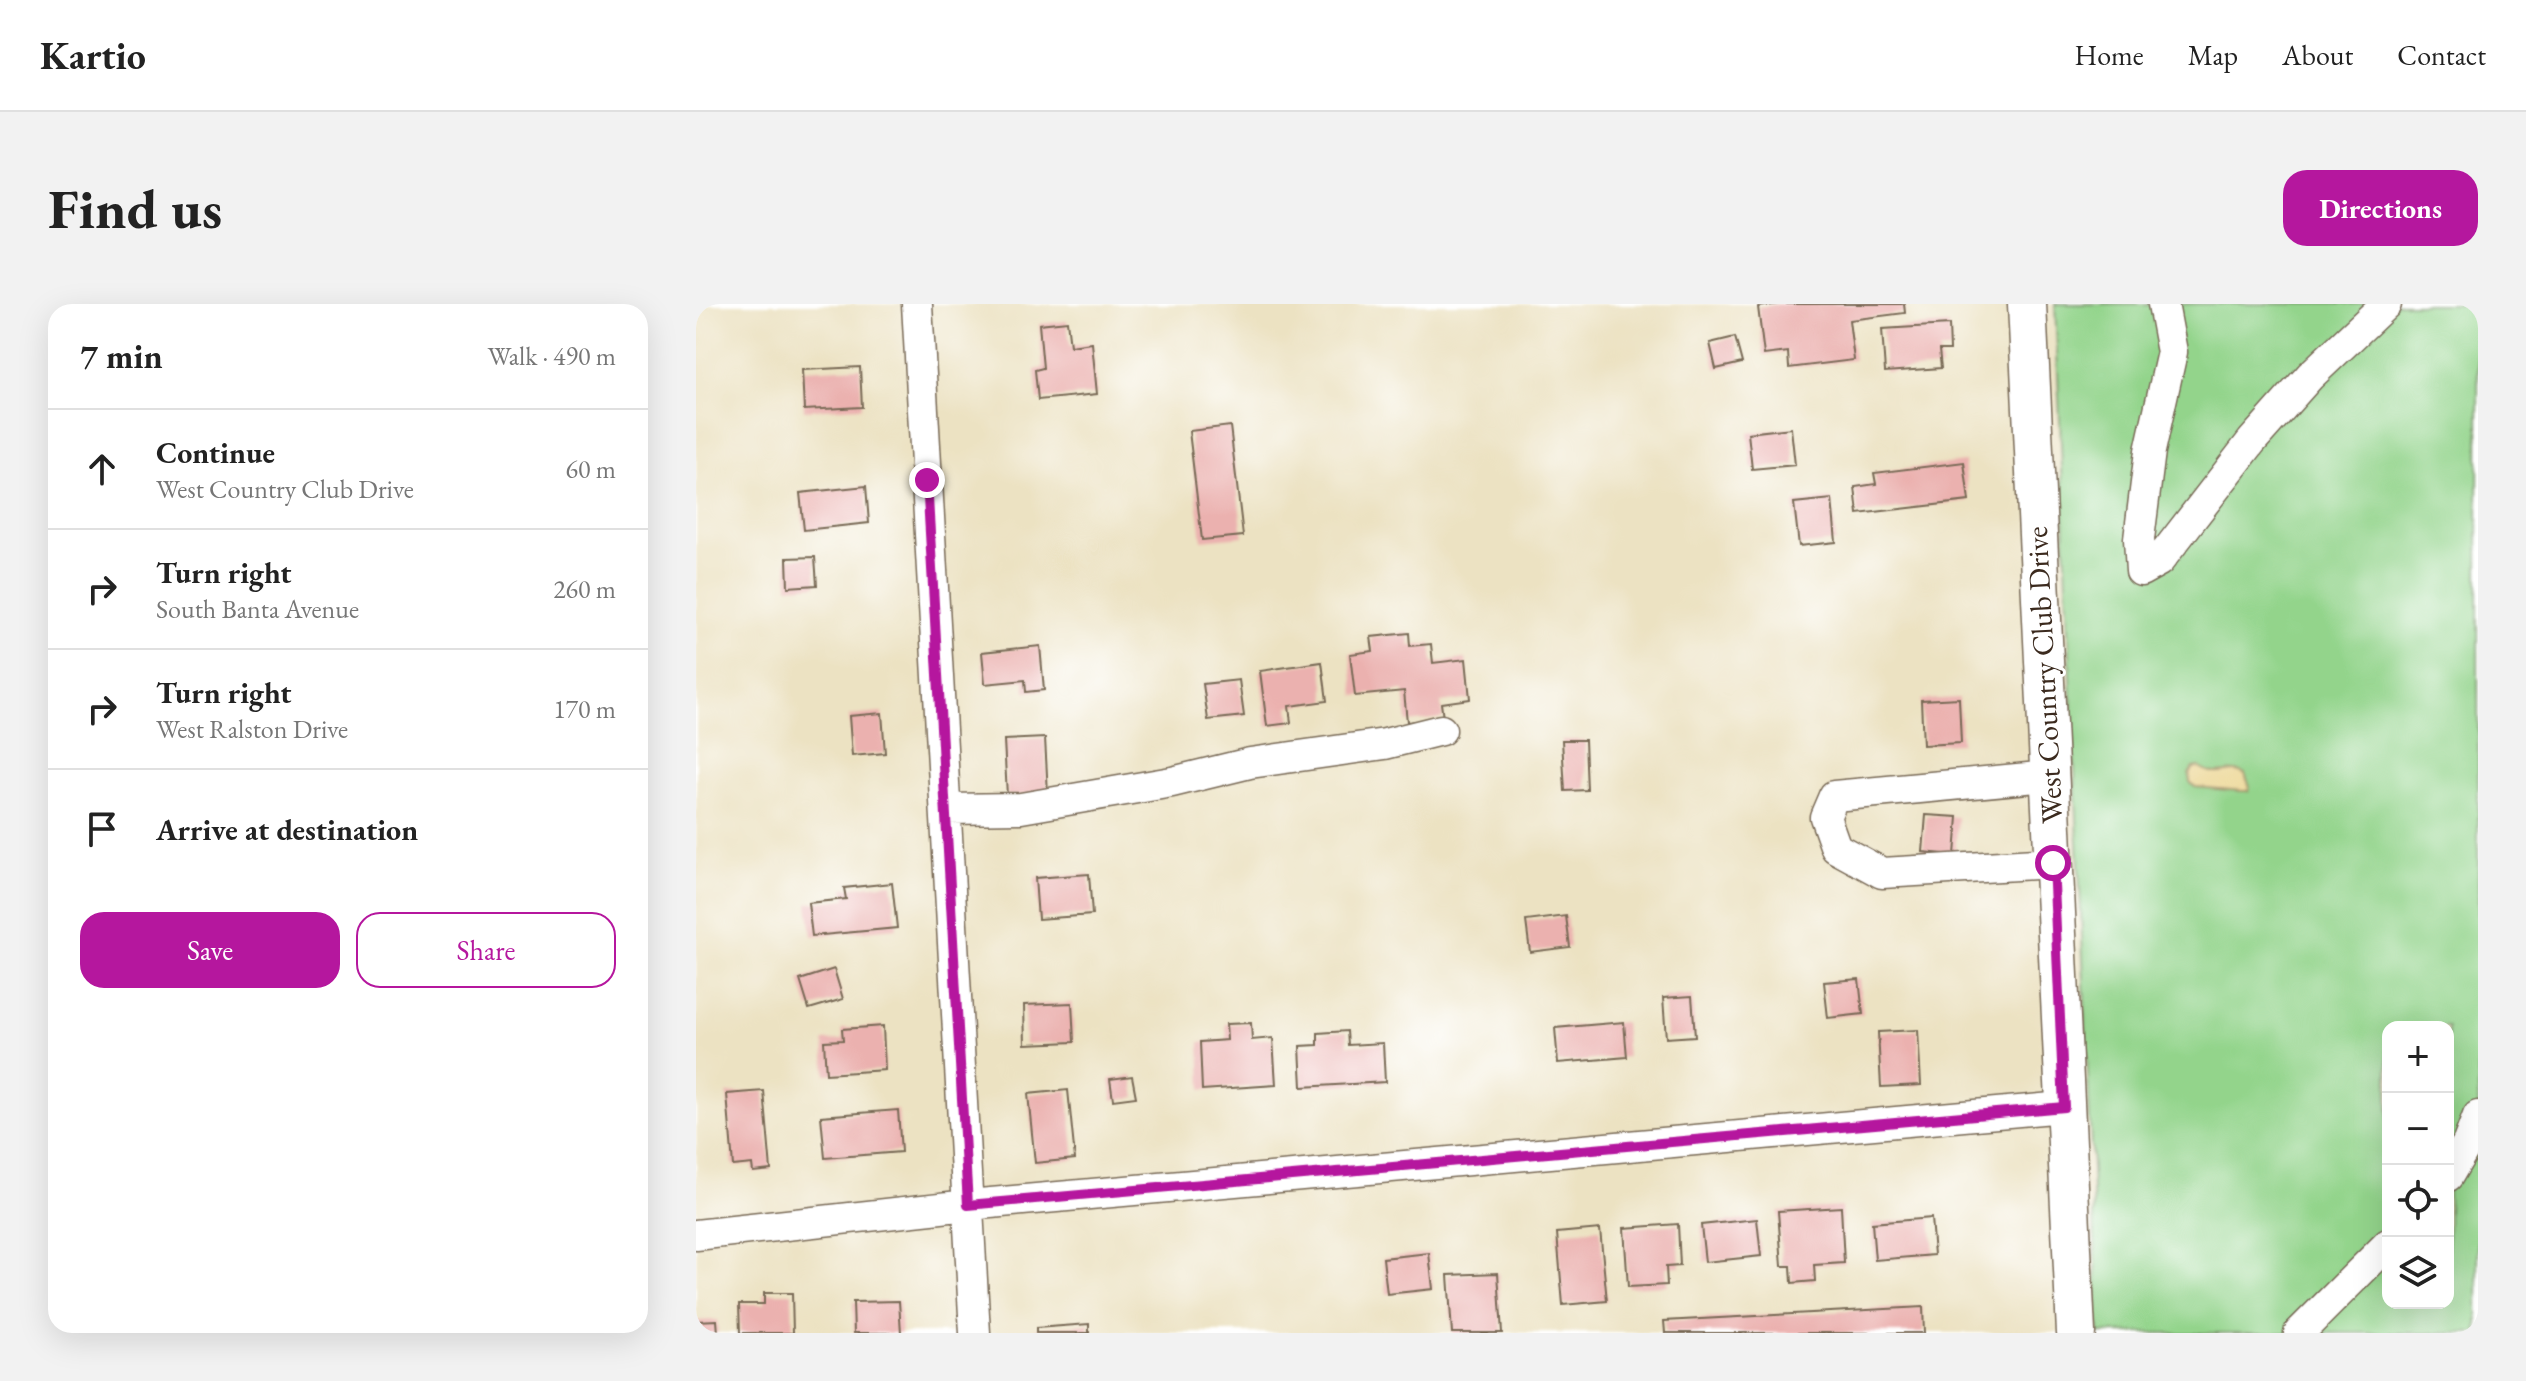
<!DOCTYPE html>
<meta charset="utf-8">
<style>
body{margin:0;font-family:"EB Garamond",serif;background:#f2f2f2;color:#222}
.controls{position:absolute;right:24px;bottom:24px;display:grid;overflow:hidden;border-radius:16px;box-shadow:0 8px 32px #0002}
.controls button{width:72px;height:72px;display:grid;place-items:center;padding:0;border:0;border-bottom:2px solid #e0e0e0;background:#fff;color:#222;font:40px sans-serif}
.stop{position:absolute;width:24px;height:24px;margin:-18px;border:6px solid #b5179e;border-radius:50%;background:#fff}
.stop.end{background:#b5179e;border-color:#fff;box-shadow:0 2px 8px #0008}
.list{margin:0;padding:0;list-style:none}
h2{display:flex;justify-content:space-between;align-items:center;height:104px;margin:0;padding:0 32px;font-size:34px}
h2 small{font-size:26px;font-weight:400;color:#767676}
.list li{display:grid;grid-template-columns:52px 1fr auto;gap:24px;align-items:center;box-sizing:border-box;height:120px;padding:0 32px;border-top:2px solid #e0e0e0}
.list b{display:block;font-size:30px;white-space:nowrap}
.list p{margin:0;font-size:26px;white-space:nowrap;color:#767676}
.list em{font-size:26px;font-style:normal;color:#767676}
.actions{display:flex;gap:16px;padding:24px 32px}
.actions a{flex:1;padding:18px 0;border:2px solid #b5179e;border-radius:24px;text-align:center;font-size:28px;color:#b5179e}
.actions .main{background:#b5179e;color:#fff}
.icon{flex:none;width:44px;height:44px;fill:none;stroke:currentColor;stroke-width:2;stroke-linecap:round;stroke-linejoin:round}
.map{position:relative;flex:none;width:1782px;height:1029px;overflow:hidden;border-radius:24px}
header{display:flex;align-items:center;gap:48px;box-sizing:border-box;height:112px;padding:0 40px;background:#fff;border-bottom:2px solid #e0e0e0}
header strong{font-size:38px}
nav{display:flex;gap:44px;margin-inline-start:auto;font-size:28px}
.intro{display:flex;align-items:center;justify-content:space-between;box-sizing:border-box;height:192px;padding:0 48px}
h1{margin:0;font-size:56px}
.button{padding:20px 36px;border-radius:24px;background:#b5179e;color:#fff;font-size:28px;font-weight:700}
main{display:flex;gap:48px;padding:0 48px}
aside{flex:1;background:#fff;border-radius:24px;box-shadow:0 8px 32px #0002}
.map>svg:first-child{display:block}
.green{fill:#93d48b;stroke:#677f54;stroke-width:2;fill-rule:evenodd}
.sand{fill:#eeda9e;stroke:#94825e;stroke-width:2}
.building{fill:#ebb1af}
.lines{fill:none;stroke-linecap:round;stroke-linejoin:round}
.minor-casing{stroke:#796a57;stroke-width:33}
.major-casing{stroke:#796a57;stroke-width:41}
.minor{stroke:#fff;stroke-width:30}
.major{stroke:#fff;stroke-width:38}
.route{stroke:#b5179e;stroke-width:10}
.labels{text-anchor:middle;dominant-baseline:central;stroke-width:6;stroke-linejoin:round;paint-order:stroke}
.street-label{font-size:30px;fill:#3b2a1e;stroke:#fff}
</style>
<header>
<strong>Kartio</strong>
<nav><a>Home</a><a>Map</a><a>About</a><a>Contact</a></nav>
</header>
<div class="intro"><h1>Find us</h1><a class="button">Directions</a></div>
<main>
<aside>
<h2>7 min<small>Walk · 490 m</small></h2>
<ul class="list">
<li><svg class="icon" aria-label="ahead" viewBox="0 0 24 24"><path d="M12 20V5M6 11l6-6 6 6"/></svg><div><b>Continue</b><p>West Country Club Drive</p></div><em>60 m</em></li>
<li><svg class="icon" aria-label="right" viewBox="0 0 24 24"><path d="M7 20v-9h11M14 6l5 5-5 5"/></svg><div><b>Turn right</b><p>South Banta Avenue</p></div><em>260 m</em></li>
<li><svg class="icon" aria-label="right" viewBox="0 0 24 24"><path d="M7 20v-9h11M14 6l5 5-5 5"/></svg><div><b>Turn right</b><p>West Ralston Drive</p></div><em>170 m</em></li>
<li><svg class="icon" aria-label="arrive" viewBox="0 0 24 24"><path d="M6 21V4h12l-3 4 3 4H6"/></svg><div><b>Arrive at destination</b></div></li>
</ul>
<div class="actions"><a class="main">Save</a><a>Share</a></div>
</aside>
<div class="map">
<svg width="1782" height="1029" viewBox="0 0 1782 1029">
<rect width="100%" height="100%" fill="#fff"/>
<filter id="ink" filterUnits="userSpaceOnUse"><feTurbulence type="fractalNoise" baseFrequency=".0125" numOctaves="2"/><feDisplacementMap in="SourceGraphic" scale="16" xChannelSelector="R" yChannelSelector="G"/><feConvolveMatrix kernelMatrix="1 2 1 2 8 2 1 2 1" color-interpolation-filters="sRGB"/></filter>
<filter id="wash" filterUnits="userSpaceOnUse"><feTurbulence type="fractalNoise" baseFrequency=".006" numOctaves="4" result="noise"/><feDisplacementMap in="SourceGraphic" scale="32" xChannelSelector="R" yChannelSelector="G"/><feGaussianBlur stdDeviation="1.8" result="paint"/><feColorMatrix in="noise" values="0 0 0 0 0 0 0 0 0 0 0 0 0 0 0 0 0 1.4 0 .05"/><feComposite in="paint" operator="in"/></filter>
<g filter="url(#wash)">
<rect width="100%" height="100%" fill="#ece2c2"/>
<!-- green -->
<path class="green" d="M1359 0H1782V1029H1403ZM1692 723H1752V999H1692Z"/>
<!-- sand -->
<path class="sand" d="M1503 463C1527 477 1531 461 1549 470L1554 483 1552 487H1546L1499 483 1494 478 1493 470 1497 464Z"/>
<g id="blocks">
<!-- building -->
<path class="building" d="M1084 0H1208L1209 9 1153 16 1158 56 1093 64 1092 48 1068 51 1062 3Z
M371 17 374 42 396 39 401 90 342 96 339 66 347 64 343 20Z
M1253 21 1254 46H1243L1245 64 1189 68 1186 25Z
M1039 33 1046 59 1020 65 1014 39Z
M164 63 166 103 108 106 106 66Z
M534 122 547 232 506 236 493 127Z
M1095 124 1099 161 1056 165 1052 129Z
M1268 158 1273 197 1162 210 1159 183 1180 180 1178 169Z
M170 182 173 219 108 226 104 189Z
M1136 195 1140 238 1103 242 1098 199Z
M119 253 121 281 92 283 91 254Z
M713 329 714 342 735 340 737 359 770 355 774 395 745 399 747 414 711 418 708 387 659 392 654 350 677 347 675 333Z
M344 342 348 386 330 388 329 376 289 380 286 348Z
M626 358 631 397 593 402 595 419 571 422 564 367Z
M543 376 548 412 512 416 507 380Z
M1263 394 1265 439 1227 441 1225 396Z
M186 409 189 449 156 452 153 412Z
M349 434 352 490 311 492 308 436Z
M866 436H889L891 486 869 487Z
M1230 511 1262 513 1259 551 1227 548Z
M393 570 396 611 342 615 339 574Z
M196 579 201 624 116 632 112 599 150 595 148 584Z
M870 612 874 643 834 648 830 617Z
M138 665 147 695 113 705 104 676Z
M1163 675 1167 710 1132 714 1128 678Z
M996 692 999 732 970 734 967 694Z
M376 699 378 738 329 740 328 701Z
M928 718 931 753 862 759 859 724Z
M555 719 556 736 577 734 580 781 506 786 504 738 531 736 530 720Z
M187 722 189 766 130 770 128 737 147 736 146 725Z
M1222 726 1225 781 1185 783 1182 728Z
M651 727 652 741 687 739 689 778 606 783 604 742 622 741V729Z
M436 772 440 793 417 796 414 775Z
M372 786 379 855 339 859 332 790Z
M68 787 75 866 57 868 56 860 37 862 31 790Z
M202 806 205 848 129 854 125 812Z
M1145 903 1148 959 1118 961 1119 977 1096 979 1095 962H1086L1082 907Z
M1235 914 1238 951 1179 956 1176 919Z
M1061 915 1065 952 1009 958 1005 921Z
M982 920 984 962 970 963 971 981 932 983 928 924Z
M904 925 911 997 867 1001 861 929Z
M733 949 737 985 691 990 687 954Z
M802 969 806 1029H756L752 971Z
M68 989H96L97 1029H44L43 1000H68Z
M203 997 205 1029H158L157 998Z
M1227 1003 1228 1029H969L968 1017Z
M21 1016 22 1029H0V1017Z
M393 1020V1029H340V1024Z"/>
</g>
</g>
<g filter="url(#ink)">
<use href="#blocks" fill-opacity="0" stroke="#796a57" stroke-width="2"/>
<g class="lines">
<defs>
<path id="minor" d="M221 0 279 1029
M1467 0 1476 48 1454 147 1443 235 1445 267 1463 257 1556 137 1614 72 1690 0
M1353 472 1138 492 1129 513 1140 544 1186 569 1357 559
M250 505 325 504 476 478 554 459 689 440 745 426
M1752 872 1772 838 1782 812
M0 931 272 901 1368 803
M1603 1029 1692 940"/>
<path id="major" d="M1331 0 1380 1029"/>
</defs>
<!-- minor casing -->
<use href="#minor" class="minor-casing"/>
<!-- major casing -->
<use href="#major" class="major-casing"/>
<!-- minor -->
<use href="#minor" class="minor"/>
<!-- major -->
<use href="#major" class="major"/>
</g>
</g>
<g class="lines" filter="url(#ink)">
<!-- route -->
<path class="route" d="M231 176 272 901 1368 803 1357 559"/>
</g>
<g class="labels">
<!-- street labels -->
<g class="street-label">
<text transform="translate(1348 371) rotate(-93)">West Country Club Drive</text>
</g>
</g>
</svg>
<div class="controls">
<button>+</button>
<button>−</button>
<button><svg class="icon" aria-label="locate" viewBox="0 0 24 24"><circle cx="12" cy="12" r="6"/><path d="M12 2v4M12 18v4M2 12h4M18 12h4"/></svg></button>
<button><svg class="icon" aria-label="layers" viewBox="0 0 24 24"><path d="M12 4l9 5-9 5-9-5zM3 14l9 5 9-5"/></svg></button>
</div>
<div class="stop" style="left:1357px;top:559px"></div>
<div class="stop end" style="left:231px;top:176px"></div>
</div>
</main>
